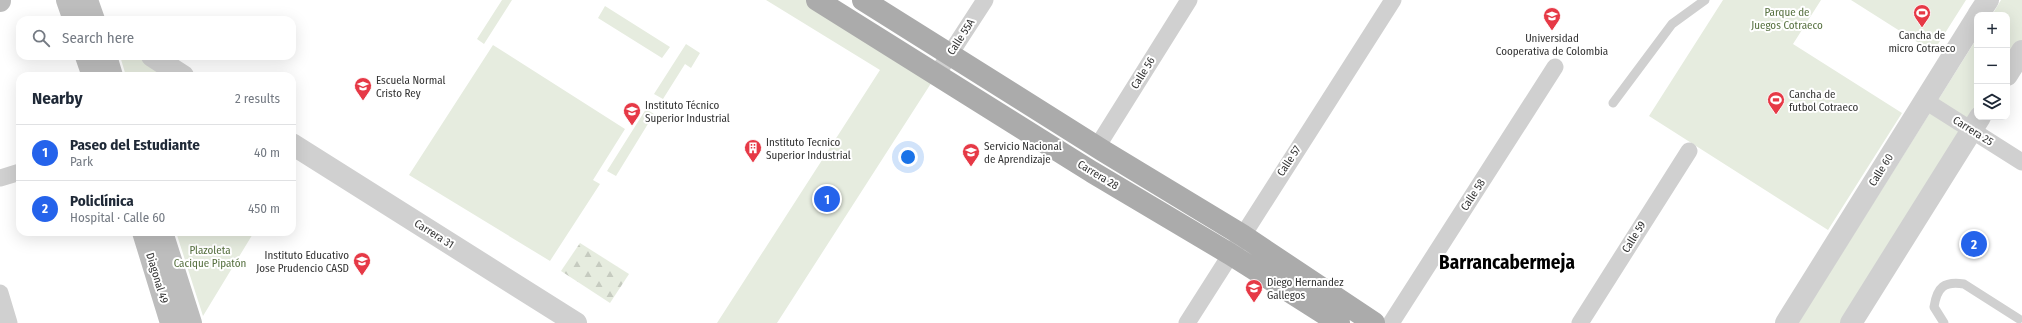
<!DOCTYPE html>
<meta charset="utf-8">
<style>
body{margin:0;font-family:"Fira Sans Condensed",sans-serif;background:#f6f6f7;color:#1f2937}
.controls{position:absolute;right:12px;top:12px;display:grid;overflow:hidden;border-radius:8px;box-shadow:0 4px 16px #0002}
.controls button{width:36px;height:36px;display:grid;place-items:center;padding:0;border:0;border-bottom:1px solid #e0e1e3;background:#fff;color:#1f2937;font:20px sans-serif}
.you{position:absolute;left:908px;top:157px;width:14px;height:14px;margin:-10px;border:3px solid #fff;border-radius:50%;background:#1a73e8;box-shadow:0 0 0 6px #1a73e833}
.badge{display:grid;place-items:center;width:26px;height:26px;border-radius:50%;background:#2563eb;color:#fff;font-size:13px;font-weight:700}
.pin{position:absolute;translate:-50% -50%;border:2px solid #fff;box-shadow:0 1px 4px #0006}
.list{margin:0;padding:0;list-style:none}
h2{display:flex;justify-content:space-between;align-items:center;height:52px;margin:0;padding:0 16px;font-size:17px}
h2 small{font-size:13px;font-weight:400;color:#747a83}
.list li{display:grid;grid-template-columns:26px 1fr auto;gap:12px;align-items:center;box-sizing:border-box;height:56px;padding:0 16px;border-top:1px solid #e0e1e3}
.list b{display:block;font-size:15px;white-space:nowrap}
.list p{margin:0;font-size:13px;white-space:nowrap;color:#747a83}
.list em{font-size:13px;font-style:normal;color:#747a83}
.icon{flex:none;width:22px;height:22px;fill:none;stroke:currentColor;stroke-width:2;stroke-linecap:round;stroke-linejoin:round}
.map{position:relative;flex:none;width:2022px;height:323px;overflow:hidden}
.search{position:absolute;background:#fff;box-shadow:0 4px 16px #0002;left:16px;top:16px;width:280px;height:44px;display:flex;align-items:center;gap:10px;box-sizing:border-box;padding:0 14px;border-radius:12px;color:#747a83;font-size:15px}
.panel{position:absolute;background:#fff;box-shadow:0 4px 16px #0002;left:16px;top:72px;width:280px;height:164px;border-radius:12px}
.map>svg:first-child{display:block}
.forest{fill:url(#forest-firs)}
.park{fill:#e6ecdf}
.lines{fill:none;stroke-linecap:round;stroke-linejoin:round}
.service{stroke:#d0d0d0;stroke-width:9}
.minor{stroke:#d0d0d0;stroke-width:17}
.tertiary{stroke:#d0d0d0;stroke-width:22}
.secondary{stroke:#bdbdbd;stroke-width:22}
.primary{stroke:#ababab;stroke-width:22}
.labels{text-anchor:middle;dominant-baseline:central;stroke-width:4;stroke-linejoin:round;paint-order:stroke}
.park-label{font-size:11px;fill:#56703f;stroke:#fff}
.poi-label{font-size:11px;fill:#333;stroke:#fff;text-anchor:start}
.street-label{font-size:11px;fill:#333;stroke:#fff}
.town-label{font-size:19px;font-weight:bold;fill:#000;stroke:#fff}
</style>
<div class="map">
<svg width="2022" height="323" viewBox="0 0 2022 323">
<defs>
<pattern id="forest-firs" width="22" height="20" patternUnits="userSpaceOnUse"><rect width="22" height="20" fill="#e6ecdf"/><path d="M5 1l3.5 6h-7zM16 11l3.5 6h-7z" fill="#c6cbc0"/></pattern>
</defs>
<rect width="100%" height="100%" fill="#fff"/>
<!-- forest -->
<path class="forest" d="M580 243 629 274 610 303 561 271Z"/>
<!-- park -->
<path class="park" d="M502 0H512L484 44 477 39Z
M766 0H818L937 74 777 323H717L880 70Z
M1723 0H1821L1793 44 1902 113 1828 230 1649 116Z
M1851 0H1966L1933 52Z
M2001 0H2022V43L2007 67V15H1992Z
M605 6 670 47 662 58 598 18Z
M1977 38V115L1845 323H1798Z
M686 44 700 53 691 68 685 64 663 99 654 94Z
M493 45 625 129 593 180 600 184 550 261 409 175Z
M120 56H146L177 76H126Z
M646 109 654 114 616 176 607 171Z
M176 232H254L203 316Z"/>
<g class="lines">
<!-- service -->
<path class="service" d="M1613 103 1672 24 1705 0
M1944 323 1934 307C1937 287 1944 281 1964 284L2019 319"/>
<!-- minor -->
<path class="minor" d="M937 74 985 0
M1924 100 2022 162
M1097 147 1189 0
M0 178 20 172
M0 293 9 323
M1187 323 1393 0
M1391 323 1555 67
M1580 323 1689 151"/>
<!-- tertiary -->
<path class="tertiary" d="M1978 15 1988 0
M152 56 183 76
M2007 75 2022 51
M292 144 576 323
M1786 323 1977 17
M1851 323 1980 117"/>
<!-- secondary -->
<path class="secondary" d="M67 0 74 20
M87 0 94 20
M0 1V0
M86 56 93 76
M106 56 112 76
M143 232 171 323
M162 232 191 323"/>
<!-- primary -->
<path class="primary" d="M817 0 1092 172 1230 254 1339 323
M863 0 1105 152 1242 235 1374 323"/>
</g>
<!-- icons -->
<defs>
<symbol id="stadium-pin" viewBox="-11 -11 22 30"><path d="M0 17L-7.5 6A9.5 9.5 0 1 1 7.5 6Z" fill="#e63946" stroke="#fff"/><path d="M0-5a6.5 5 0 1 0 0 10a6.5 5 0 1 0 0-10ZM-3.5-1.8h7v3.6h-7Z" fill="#fff"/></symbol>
<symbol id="university-pin" viewBox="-11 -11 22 30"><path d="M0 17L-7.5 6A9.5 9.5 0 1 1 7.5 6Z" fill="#e63946" stroke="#fff"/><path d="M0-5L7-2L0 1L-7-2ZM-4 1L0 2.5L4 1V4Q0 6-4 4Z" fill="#fff"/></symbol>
<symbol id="school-pin" viewBox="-11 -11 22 30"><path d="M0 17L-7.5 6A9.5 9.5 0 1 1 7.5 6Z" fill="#e63946" stroke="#fff"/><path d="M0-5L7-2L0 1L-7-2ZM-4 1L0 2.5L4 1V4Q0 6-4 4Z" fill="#fff"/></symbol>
<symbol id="building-pin" viewBox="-11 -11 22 30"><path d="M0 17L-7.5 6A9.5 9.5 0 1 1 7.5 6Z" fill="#e63946" stroke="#fff"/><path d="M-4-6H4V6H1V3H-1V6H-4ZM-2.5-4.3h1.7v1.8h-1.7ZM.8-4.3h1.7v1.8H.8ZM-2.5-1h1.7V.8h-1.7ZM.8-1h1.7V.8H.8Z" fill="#fff"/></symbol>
</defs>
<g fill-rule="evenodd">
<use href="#stadium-pin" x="1912" y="3" width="20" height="27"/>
<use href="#university-pin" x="1542" y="6" width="20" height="27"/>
<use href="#school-pin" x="353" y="76" width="20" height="27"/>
<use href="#stadium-pin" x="1766" y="90" width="20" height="27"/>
<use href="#university-pin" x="622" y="101" width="20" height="27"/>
<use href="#building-pin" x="743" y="138" width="20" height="27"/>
<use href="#university-pin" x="961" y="142" width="20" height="27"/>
<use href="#school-pin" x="352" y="251" width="20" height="27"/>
<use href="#university-pin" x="1244" y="278" width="20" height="27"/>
</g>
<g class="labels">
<!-- park labels -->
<g class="park-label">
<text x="1787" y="12">Parque de<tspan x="1787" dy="13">Juegos Cotraeco</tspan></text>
<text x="210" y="250">Plazoleta<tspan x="210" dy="13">Cacique Pipatón</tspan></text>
</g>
<!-- poi labels -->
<g class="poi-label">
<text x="1922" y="35" text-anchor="middle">Cancha de<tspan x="1922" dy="13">micro Cotraeco</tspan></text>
<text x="1552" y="38" text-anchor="middle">Universidad<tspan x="1552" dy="13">Cooperativa de Colombia</tspan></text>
<text x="376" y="80">Escuela Normal<tspan x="376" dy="13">Cristo Rey</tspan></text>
<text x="1789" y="94">Cancha de<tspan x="1789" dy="13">futbol Cotraeco</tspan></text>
<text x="645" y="105">Instituto Técnico<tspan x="645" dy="13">Superior Industrial</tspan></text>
<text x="766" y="142">Instituto Tecnico<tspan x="766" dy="13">Superior Industrial</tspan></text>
<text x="984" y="146">Servicio Nacional<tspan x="984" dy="13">de Aprendizaje</tspan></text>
<text x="349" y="255" text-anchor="end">Instituto Educativo<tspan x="349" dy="13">Jose Prudencio CASD</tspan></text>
<text x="1267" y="282">Diego Hernandez<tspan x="1267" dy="13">Gallegos</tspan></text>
</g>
<!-- street labels -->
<g class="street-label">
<text transform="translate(961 37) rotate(-57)">Calle 55A</text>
<text transform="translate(1143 73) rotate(-58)">Calle 56</text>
<text transform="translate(1973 131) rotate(32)">Carrera 25</text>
<text transform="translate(1289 161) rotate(-57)">Calle 57</text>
<text transform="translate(1881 170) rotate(-58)">Calle 60</text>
<text transform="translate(1098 175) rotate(31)">Carrera 28</text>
<text transform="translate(1473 195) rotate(-57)">Calle 58</text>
<text transform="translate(434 234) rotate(32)">Carrera 31</text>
<text transform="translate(1634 237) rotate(-58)">Calle 59</text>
<text transform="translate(157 278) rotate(73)">Diagonal 49</text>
</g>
<!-- town labels -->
<g class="town-label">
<text x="1507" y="262">Barrancabermeja</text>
</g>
</g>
</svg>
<div class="controls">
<button>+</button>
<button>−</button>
<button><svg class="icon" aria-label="layers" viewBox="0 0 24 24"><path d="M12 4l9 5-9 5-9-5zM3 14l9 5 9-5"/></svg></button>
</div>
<div class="you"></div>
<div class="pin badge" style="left:827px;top:199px">1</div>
<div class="pin badge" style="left:1974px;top:244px">2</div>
<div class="search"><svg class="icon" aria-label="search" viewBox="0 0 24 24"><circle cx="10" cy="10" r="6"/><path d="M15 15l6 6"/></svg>Search here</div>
<section class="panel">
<h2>Nearby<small>2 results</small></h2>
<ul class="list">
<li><span class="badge">1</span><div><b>Paseo del Estudiante</b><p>Park</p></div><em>40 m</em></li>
<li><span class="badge">2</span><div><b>Policlínica</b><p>Hospital · Calle 60</p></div><em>450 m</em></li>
</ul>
</section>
</div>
